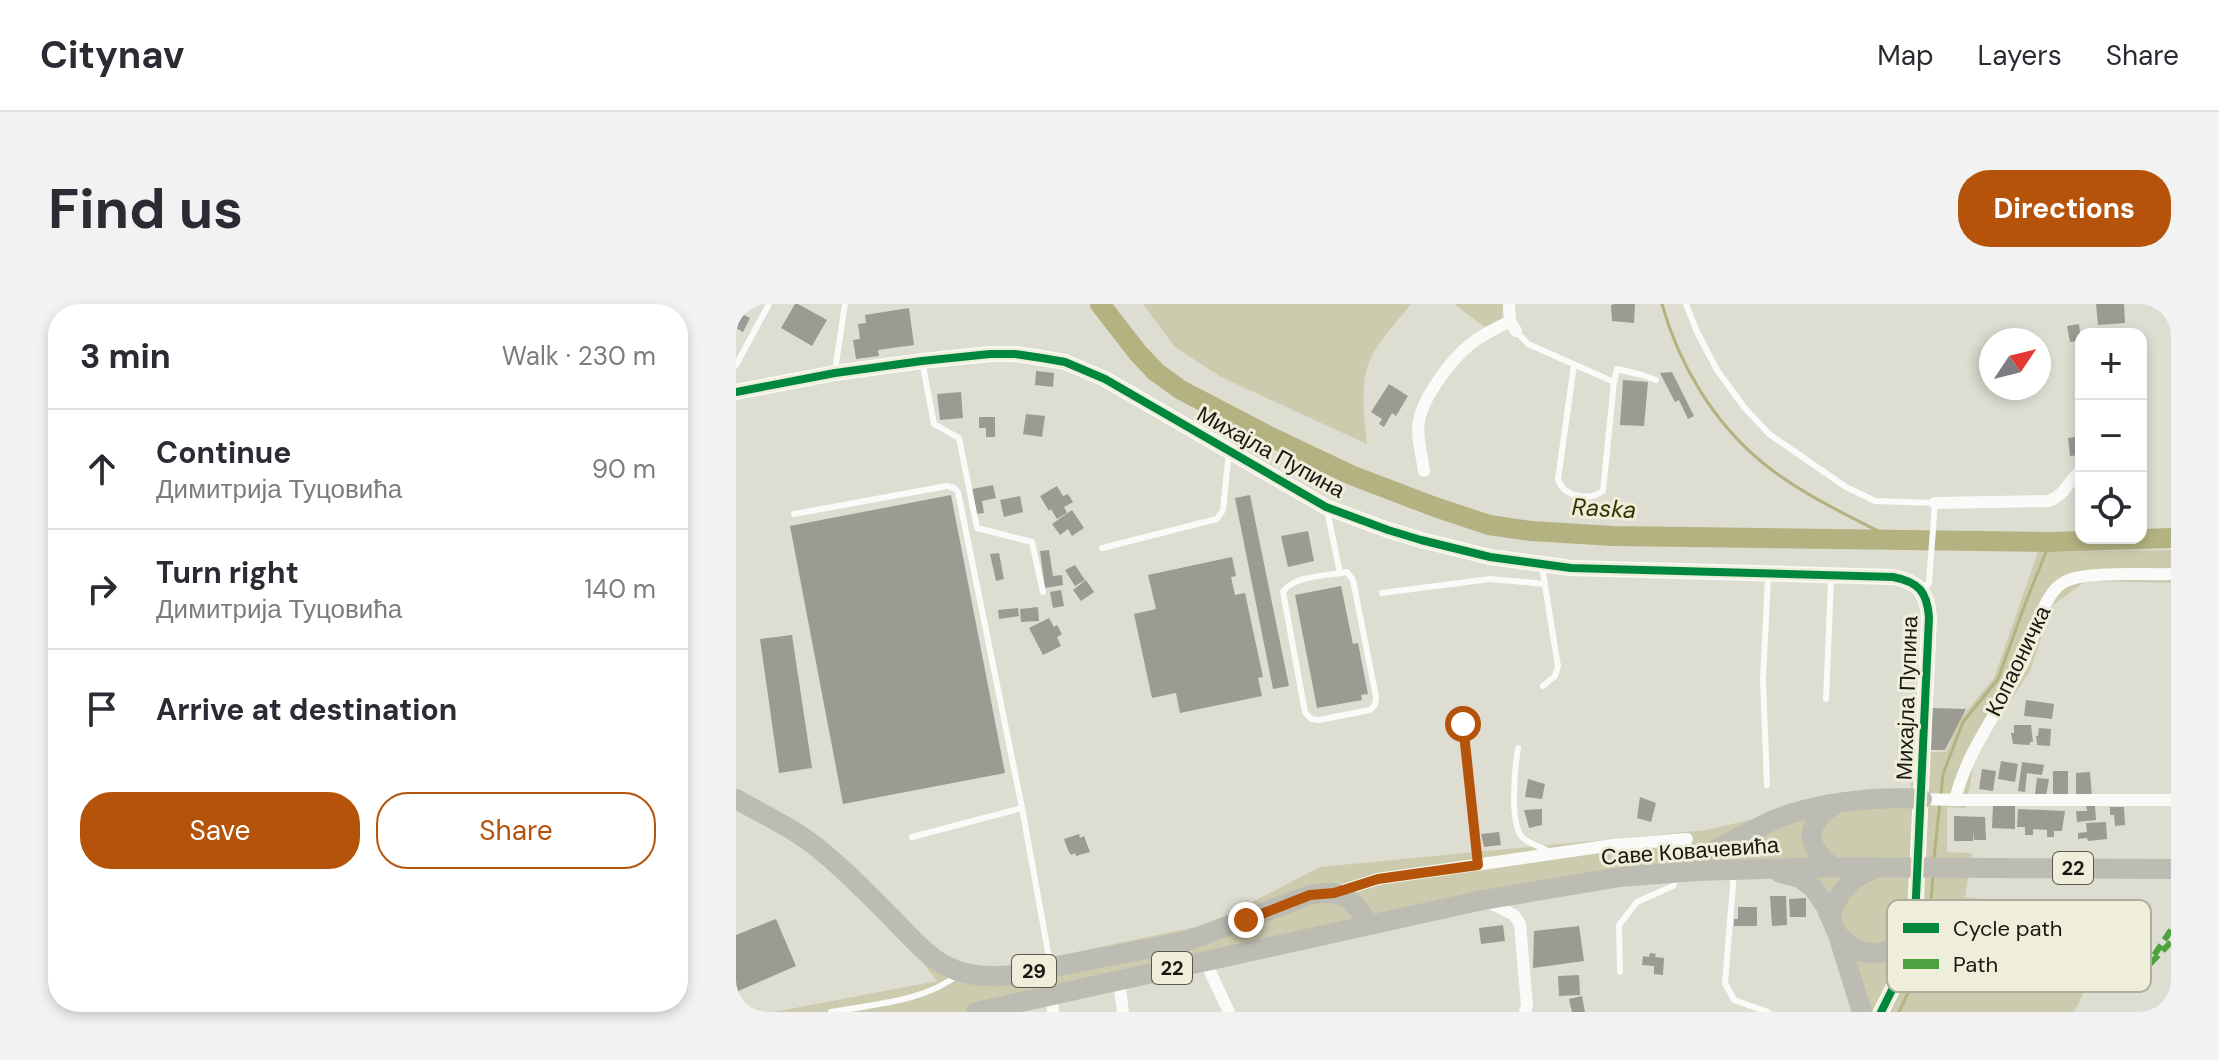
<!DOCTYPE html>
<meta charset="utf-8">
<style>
body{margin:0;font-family:"DM Sans",sans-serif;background:#f2f2f3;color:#2b2b33}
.controls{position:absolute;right:24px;top:24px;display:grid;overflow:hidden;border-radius:16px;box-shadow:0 4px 12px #0003}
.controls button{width:72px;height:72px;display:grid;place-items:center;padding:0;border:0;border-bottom:2px solid #e1e1e2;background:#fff;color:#2b2b33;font:40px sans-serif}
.compass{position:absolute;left:1243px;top:24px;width:72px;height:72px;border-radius:50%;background:#fff;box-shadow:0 4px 12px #0003;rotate:55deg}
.stop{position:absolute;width:24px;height:24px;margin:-18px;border:6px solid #b45309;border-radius:50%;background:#fff}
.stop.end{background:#b45309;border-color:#fff;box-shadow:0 2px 8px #0008}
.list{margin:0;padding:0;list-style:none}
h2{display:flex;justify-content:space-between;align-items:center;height:104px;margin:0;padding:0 32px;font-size:34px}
h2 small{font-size:26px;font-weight:400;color:#7c7c81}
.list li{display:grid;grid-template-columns:52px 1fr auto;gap:24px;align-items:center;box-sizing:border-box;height:120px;padding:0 32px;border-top:2px solid #e1e1e2}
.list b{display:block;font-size:30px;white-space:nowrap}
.list p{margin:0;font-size:26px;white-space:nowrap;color:#7c7c81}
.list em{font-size:26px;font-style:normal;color:#7c7c81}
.actions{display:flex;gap:16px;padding:24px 32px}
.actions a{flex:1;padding:18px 0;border:2px solid #b45309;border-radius:32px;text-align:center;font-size:28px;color:#b45309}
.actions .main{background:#b45309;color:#fff}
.icon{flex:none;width:44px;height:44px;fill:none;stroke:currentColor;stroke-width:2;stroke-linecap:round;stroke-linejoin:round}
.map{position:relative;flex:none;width:1435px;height:708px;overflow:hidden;border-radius:32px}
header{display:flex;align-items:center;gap:48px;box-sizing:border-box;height:112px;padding:0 40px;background:#fff;border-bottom:2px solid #e1e1e2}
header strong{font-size:38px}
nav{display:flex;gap:44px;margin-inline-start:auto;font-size:28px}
.intro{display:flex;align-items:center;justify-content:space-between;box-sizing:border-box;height:192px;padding:0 48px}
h1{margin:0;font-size:56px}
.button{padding:20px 36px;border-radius:32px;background:#b45309;color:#fff;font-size:28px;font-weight:700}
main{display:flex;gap:48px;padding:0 48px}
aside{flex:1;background:#fff;border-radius:32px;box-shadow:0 4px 12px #0003}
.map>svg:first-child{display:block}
.green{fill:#cccbad}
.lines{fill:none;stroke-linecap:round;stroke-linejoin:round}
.stream{stroke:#b5b282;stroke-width:3}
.river{stroke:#b5b282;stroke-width:20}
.building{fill:#9b9b93}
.service{stroke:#fafaf8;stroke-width:6}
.minor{stroke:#fafaf8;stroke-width:12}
.tertiary{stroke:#fafaf8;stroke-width:16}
.primary{stroke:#bcbcb3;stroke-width:20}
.quiet{stroke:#4ea13f;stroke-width:6;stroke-dasharray:12 6;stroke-linecap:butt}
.cycleway-casing{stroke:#efeedb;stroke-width:13}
.cycleway{stroke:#00873e;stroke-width:8}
.route{stroke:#b45309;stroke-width:10}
.labels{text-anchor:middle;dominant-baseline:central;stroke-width:6;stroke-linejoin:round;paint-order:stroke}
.shield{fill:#efeedb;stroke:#58584e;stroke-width:2}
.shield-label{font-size:20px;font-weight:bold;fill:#181811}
.street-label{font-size:22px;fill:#181811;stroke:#efeedb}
.water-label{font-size:24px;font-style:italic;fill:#383400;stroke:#efeedb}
.key{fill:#efeedb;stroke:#aeae9e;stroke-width:2}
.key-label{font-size:22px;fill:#181811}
</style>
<header>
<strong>Citynav</strong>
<nav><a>Map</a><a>Layers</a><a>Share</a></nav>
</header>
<div class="intro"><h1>Find us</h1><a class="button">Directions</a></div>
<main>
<aside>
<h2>3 min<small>Walk · 230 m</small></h2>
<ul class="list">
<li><svg class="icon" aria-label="ahead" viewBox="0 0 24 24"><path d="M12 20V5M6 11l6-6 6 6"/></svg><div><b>Continue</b><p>Димитрија Туцовића</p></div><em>90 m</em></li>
<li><svg class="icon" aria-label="right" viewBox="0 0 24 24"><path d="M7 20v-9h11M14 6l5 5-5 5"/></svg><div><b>Turn right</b><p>Димитрија Туцовића</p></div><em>140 m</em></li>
<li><svg class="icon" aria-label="arrive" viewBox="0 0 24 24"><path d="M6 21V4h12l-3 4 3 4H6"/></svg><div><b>Arrive at destination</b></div></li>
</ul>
<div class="actions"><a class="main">Save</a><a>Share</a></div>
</aside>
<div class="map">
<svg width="1435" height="708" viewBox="0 0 1435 708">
<rect width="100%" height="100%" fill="#ddddd2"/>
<!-- green -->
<path class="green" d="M407 0H675C663 15 649 30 639 46 622 73 628 110 631 140L485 73 439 43Z
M718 0H767L766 17 750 24Z
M1435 246V279L1350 277 1316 302 1294 367 1256 424 1237 462 1230 504 1211 503V548L1236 549 1229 593 1388 609 1338 708H1116L1098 642 1082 602 1050 571H959L846 584 261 708H38L201 677 183 654 254 666 474 620 584 563 971 526 1101 495 1175 484 1177 448H1210L1224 415 1258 374 1302 248Z"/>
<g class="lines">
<!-- stream -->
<path class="stream" d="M926 0C943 61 978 119 1027 159 1066 191 1116 213 1161 237
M1205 491 1207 470 1227 418 1262 375 1288 303 1314 238
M1198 554 1204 498
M1163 708 1191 648 1197 570"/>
<!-- river -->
<path class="river" d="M364 0 402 49 420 68 445 86 535 133 615 171 699 203 753 221 795 227 877 232 1314 238 1435 234"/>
</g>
<!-- building -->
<path class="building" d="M59 0H62L91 16 76 42 45 24Z
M878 0H899L898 19 876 17 875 1Z
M1360 0H1388L1389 19 1362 21Z
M173 4 178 41 142 46 143 52 120 55 117 36 124 35 122 20 130 19 129 11Z
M0 7 14 14 7 28 0 24Z
M1343 20 1345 37 1334 38 1331 22Z
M300 67 318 69 317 83 299 81Z
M936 68 958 112 952 115 943 96 939 98 924 69Z
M887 76 912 78 908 122 884 121Z
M653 80 672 92 660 112 656 109 648 123 643 120 646 115 635 108Z
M225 88 227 114 204 116 201 90Z
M290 110 309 112 306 133 287 130Z
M243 113H259V133H250V124H243Z
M1345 132V151L1334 152 1332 134Z
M257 181 260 194 246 197 248 209 240 210 236 185Z
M321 182 327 192 332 190 337 198 328 203 331 209 321 215 315 205 313 207 304 192Z
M215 191 269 469 107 500 54 222Z
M514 191 553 382 537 385 499 194Z
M284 192 287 208 268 213 264 196Z
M336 206 348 224 336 232 332 225 324 231 316 220Z
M572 227 578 257 552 263 545 232Z
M313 246 317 272 326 271 327 281 309 284 304 247Z
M263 249 268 275 260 277 254 250Z
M496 253 500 272 495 273 499 291 509 289 527 373 522 374 526 392 444 409 440 389 416 394 398 310 420 305 412 271Z
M339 261 349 276 339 282 329 266Z
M350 276 358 288 345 297 337 286Z
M605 282 617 340 622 339 632 390 625 391 626 396 581 404 559 291Z
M325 286 328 302 317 304 314 288Z
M302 303 303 317 285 318 284 305Z
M282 304 283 312 263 315 262 306Z
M313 314 318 323 321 321 326 330 321 333 325 342 307 351 293 324Z
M56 331 76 464 43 469 24 335Z
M1290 396 1318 400 1316 415 1288 412Z
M1196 404 1230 405 1209 446H1195Z
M1278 421H1295L1297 438H1294V441L1277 440 1275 429H1278Z
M1303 424 1315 425 1314 442 1301 441 1300 432H1302Z
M1265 457 1282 460 1279 478 1262 475Z
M1286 458 1308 461 1306 471 1291 469 1289 488 1282 487Z
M1246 465 1260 467 1257 487 1243 485Z
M1317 467H1332V493H1317Z
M1354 468 1356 493 1340 494V469Z
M1301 474 1313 475 1310 492 1299 490Z
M792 475 809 480 806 495 789 493Z
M904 493 920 499 915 518 901 514Z
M1257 501H1279V525L1256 524Z
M1350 502H1359L1360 516 1341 518 1340 507H1351Z
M1374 503H1388L1389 521 1379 522 1378 511H1374Z
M806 505V521L793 524 788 506Z
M1282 505 1329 507 1326 527H1318V533H1311V526L1297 525V531H1289V523H1281Z
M1218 512 1249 513 1250 536H1238V527L1237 537H1218Z
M1370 518 1371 535 1352 537 1351 534 1342 535V529L1351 528 1350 519Z
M763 528 765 541 748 543 745 530Z
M343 530 344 534 348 532 354 548 340 552 339 549 335 551 332 546 328 535Z
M1034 592H1050L1051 621 1036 622Z
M1070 594V613H1054L1053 595Z
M1002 603H1021V622H998V615H1002Z
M40 615 60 662 0 688V631Z
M767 621 769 637 745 640 743 624Z
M843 622 848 657 797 664 798 627Z
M914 649 920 650 919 653 928 654 927 671 918 670V662L906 661 907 652 913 653Z
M843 671 844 691 823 692 822 672Z
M846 692 849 708H836L833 695Z"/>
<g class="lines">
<!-- service -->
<path class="service" d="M950 0 961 28 981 66 1008 103 1033 130 1110 183 1139 197 1199 199 1193 279 1185 285
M780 27 792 40 878 78 867 187C853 197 827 193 822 175L838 61
M186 57 198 120 223 134 241 224 296 238 307 288
M0 61 33 0
M99 66 109 0
M878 78 881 65 906 71 920 76
M591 206 604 269
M58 210 211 182 218 184 222 188 286 504 314 659
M366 244 481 215 487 206 493 147
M806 263 822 362 819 372 807 382
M611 268 617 276 640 393 639 401 634 406 583 416 575 415 569 408 547 288C558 271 592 272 611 268Z
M646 289 754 275 809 280
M1090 395 1095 275
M727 420 742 560
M782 444C779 463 773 518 786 533 792 539 806 544 814 548
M1031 481 1027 376 1032 272
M176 533 286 504
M998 569 989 679 998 696 1032 708
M884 668 883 621 901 598 937 582 942 571
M95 708C138 700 188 698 223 670"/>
<!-- minor -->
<path class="minor" d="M773 0 774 17 780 27
M688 167C686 152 680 132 683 117 687 93 716 54 736 39 747 30 761 24 774 17
M1199 199 1312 197C1328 193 1333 176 1345 166
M1186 495 1219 496C1232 442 1268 402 1290 352 1298 333 1302 311 1313 294 1317 287 1322 281 1330 277 1350 267 1410 271 1435 270
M1219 496H1435
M598 589 642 575 877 541 951 535
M750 597 778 611 784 620 791 701 789 708
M469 657 493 708
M383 677 387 708
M316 691 317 708"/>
<!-- tertiary -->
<path class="tertiary" d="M0 88 99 69 186 57 254 50H279L306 54 329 58 369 75 590 203 652 226 685 236 754 253 835 264 1157 273C1183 278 1191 288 1193 313L1178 636 1172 654 1145 708"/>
<!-- primary -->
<path class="primary" d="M0 495C30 512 63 527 89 550 113 570 134 592 156 614 196 656 215 678 277 671L451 637 574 591C605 584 617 594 633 620
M1097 502C1067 522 1070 543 1097 563
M942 560C977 550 1006 530 1038 516 1080 498 1141 492 1186 495
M1044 569 1064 574 1078 585 1089 601 1102 631 1126 708
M1095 613C1100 589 1116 573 1138 565
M1102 631C1128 659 1155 653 1179 626
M240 708 747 596 884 573 960 567 1097 563 1435 565"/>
<!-- quiet -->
<path class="quiet" d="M1435 626 1409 665 1435 638"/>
<defs>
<path id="cycleway" d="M0 88 99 69 186 57 254 50H279L306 54 329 58 369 75 590 203 652 226 685 236 754 253 835 264 1157 273C1183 278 1191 288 1193 313L1178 636 1172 654 1145 708"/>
</defs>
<!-- cycleway casing -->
<use href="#cycleway" class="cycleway-casing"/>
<!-- cycleway -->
<use href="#cycleway" class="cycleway"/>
</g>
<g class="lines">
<!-- route -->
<path class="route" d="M510 616 574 591 598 589 642 575 742 561 727 420"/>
</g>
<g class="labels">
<!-- shield labels -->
<g class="shield">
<rect x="1317" y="548" width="40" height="32" rx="6"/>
<rect x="416" y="648" width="40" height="32" rx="6"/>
<rect x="276" y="651" width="44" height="32" rx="6"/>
</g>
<g class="shield-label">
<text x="1337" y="564">22</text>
<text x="436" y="664">22</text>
<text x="298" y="667">29</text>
</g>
<!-- street labels -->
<g class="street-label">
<text transform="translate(535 148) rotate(29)">Михајла Пупина</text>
<text transform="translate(1282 357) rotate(-64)">Копаоничка</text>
<text transform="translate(1171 394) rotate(-88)">Михајла Пупина</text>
<text transform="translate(954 547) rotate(-4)">Саве Ковачевића</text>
</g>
<!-- water labels -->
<g class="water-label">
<text transform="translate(868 204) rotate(3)">Raska</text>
</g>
</g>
<!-- legend -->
<rect x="1151" y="596" width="264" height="92" rx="12" class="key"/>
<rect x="1167" y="619" width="36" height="10" fill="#00873e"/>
<rect x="1167" y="655" width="36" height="10" fill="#4ea13f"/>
<g class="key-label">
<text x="1217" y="632">Cycle path</text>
<text x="1217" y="668">Path</text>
</g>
</svg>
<div class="controls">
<button>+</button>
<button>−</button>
<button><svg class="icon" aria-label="locate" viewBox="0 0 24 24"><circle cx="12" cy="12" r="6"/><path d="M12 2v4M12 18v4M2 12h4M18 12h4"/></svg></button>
</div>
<svg class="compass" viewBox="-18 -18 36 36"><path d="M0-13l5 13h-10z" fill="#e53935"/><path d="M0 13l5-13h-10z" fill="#7c7c81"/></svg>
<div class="stop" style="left:727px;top:420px"></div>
<div class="stop end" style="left:510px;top:616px"></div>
</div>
</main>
